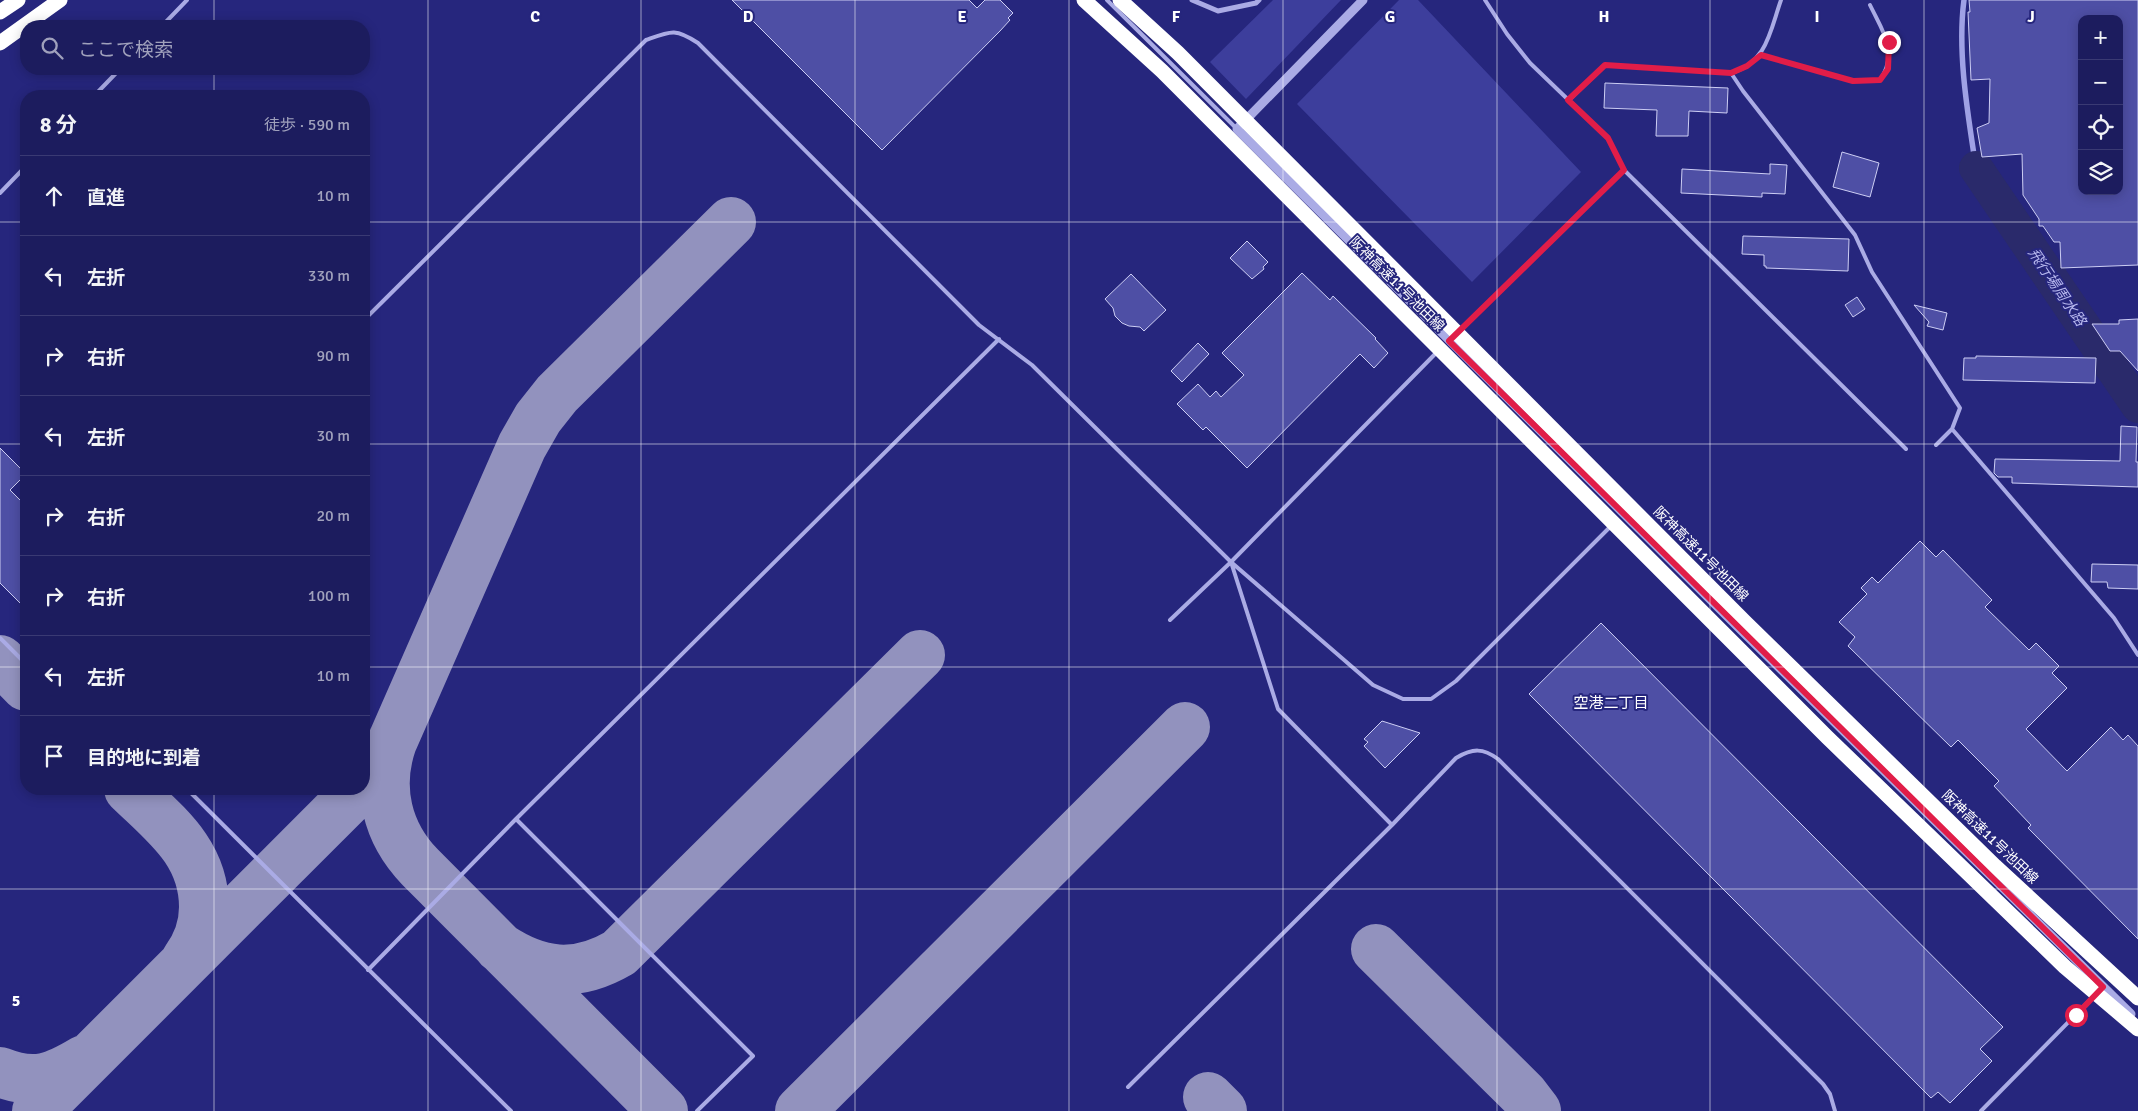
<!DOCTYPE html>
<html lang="ja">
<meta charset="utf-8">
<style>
body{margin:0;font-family:Signika,"Noto Sans JP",sans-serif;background:#252564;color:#f1f3f6}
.controls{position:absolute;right:15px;top:15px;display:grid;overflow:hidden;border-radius:10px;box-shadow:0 2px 12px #0003}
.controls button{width:45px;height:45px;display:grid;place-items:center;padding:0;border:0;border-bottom:1px solid #3a3a73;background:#1c1c5e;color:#f1f3f6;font:25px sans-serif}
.stop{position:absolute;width:15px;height:15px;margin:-11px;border:4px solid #e11d48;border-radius:50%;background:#fff}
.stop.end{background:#e11d48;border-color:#fff;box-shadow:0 1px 5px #0008}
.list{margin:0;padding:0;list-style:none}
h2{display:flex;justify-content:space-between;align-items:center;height:65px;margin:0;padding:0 20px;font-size:21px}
h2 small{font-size:16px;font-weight:400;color:#a0a1bc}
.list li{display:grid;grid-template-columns:32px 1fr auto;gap:15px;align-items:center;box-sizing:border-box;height:80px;padding:0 20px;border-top:1px solid #3a3a73}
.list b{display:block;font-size:19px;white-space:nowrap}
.list em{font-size:16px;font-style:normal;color:#a0a1bc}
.icon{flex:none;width:28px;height:28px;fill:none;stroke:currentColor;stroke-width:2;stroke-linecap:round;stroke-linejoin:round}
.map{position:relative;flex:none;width:2138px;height:1111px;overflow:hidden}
.search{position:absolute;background:#1c1c5e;box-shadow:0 2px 12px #0003;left:20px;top:20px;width:350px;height:55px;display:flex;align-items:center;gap:12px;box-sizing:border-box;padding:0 18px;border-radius:20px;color:#a0a1bc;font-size:19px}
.panel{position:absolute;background:#1c1c5e;box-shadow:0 2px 12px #0003;left:20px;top:90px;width:350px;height:705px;border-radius:20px}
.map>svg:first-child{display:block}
.green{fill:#3d3e9c}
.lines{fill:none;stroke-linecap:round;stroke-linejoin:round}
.stream{stroke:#9fa1e5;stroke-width:5.5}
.river{stroke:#2a2a6b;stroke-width:34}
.taxiway{stroke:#9292be;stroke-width:50}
.building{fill:#4e4fa5;stroke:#cdcef4;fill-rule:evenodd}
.service{stroke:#aaabe5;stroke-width:4}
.minor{stroke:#aaabe5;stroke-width:5}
.tertiary{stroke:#aaabe5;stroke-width:9}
.motorway{stroke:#fff;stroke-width:15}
.motorway-bridge{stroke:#fff;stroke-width:15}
.route{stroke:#e11d48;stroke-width:6}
.grid{fill:none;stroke:#fff;stroke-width:1;stroke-opacity:0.55}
.labels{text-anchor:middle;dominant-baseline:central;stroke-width:4;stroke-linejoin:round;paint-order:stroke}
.street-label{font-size:14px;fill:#fff;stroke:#26267d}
.water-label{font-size:15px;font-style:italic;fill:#b6b7ed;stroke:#26267d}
.neighbourhood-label{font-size:15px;fill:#fff;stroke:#26267d}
.grid-label{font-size:16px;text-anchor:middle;font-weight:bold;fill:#fff;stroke:#26267d;stroke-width:4;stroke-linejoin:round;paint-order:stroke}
</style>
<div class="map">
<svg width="2138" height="1111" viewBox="0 0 2138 1111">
<rect width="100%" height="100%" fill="#26267d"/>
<!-- green -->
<path class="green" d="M1273 0H1341L1246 99 1210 62Z
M1399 0H1418L1581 172 1472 282 1297 104Z"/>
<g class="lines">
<!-- stream -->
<path class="stream" d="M1964 0C1957 53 1968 115 1976 168"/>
<!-- river -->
<path class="river" d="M1976 168 2138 406"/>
<!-- taxiway -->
<path class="taxiway" d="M0 660 26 686
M392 742C376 788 387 833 420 867L663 1111
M364 783 387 752 393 740 522 446 538 418 557 394 731 222
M129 789C165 824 204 852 204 907 204 927 197 945 186 960
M499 947C540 974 576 978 619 953L920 655
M1376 949 1523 1094 1536 1111
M0 1072C35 1086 54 1078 84 1060
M1208 1097 1222 1111
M37 1111 359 789
M800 1111 1185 727"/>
</g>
<!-- building -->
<path class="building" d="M732 0H969L977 8 985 0H1000L1013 13 1008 18 1010 20 1000 31 882 150Z
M1969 0H2138V265L2061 268 2060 242H2054L2043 226H2039V219L2023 195 2022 154 1982 157 1977 128 1989 123 1990 79 1971 80 1968 12H1970ZM2082 19H2119V191H2082Z
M1605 83 1728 88 1727 113 1689 111 1688 136H1656L1657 110 1604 108Z
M1842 152 1879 163 1870 197 1833 187Z
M1770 164 1787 165 1785 194 1762 193V197L1681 193 1682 169 1770 174Z
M1743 236 1849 239 1848 271 1766 268V266H1764V255L1742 254Z
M1247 241 1268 262 1263 267 1264 269 1252 279 1230 258Z
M1302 273 1330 300 1333 296 1376 338 1375 339 1388 353 1374 368 1360 354 1247 468 1206 427 1203 430 1177 404 1198 384 1210 397 1216 391 1221 397 1244 375 1222 353Z
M1131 274 1166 310 1144 331 1140 327 1129 326 1122 323 1115 316 1113 308 1105 299Z
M1857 297 1865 309 1853 317 1845 305Z
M1914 305 1947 313 1943 330 1927 326 1929 322Z
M2138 319V371L2120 351H2110L2092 324H2119V320Z
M1198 343 1209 354 1182 382 1171 371Z
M1976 356 2096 358 2095 383 1963 380 1964 358H1976Z
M2121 426 2137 427 2136 462H2138V487L2012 483V477H1998L1994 473 1995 459 2120 461Z
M0 448 26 474 10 490 26 506V609L0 583Z
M1920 541 1936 557 1943 550 1992 600 1985 607 2029 650 2036 643 2059 666 2052 673 2067 688 2026 729 2067 771 2111 727 2123 740 2128 735 2138 746V939L2028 828 2031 825 1994 786 1999 781 1958 740 1951 747 1848 646 1855 637 1839 622 1867 594 1861 588 1872 577 1878 583Z
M2092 564 2138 565V589L2108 588 2107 582H2091Z
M1601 623 2003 1027 1980 1049 1992 1061 1950 1103 1938 1092 1931 1098 1529 694Z
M1382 721 1420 733 1385 768 1364 746 1368 742 1364 739Z"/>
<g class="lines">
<!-- service -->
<path class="service" d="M1107 0 1237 129
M1485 0 1507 34 1530 63 1608 138 1624 170 1906 449
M162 26 187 0
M1761 55 1853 81 1880 80C1899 52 1883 32 1870 5
M1731 73 1743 91 1855 235 1872 272 1960 408 1952 429 1936 445
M94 96 120 69
M1569 100 1605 65 1731 73C1767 63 1770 31 1781 0
M0 193 26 166
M364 320 646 40C671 31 675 28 698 43L979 325 1032 365 1231 562 1278 709 1392 825 1456 758C1473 748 1483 748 1498 759L1823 1084 1830 1094 1835 1111
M1460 330 1624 170
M1952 429 2114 618 2138 655
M1231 562 1373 685 1403 699H1431L1456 681 1612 525
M1170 620 1231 562 1437 352
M0 638 26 664
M187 789 511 1111
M368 970 516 819
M1128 1087 1392 825
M697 1111 753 1056 516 819 999 339
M1981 1111 2093 997"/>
<!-- minor -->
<path class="minor" d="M1192 0 1218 11 1256 3 1259 0"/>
<!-- tertiary -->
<path class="tertiary" d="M1363 0 1237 129 1745 634 2131 1014"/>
<!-- motorway -->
<path class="motorway" d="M0 12 18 0
M0 43 60 0"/>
<!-- motorway-bridge -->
<path class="motorway-bridge" d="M1084 0 1162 71 1827 737 2065 967 2138 1029
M1120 0 1178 53 1745 622 1995 866 2138 998"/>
</g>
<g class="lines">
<!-- route -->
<path class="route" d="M1889 42 1888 69 1880 80 1853 81 1761 55 1747 66 1731 73 1605 65 1568 100 1608 138 1624 170 1449 341 2103 987 2076 1015"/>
</g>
<!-- grid -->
<path class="grid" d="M214 0V26M428 0V1111M641 0V1111M855 0V1111M1069 0V1111M1283 0V1111M1497 0V1111M1710 0V1111M1924 0V1111M214 69V96M0 222H26M364 222H2138M0 444H26M364 444H2138M0 667H26M364 667H2138M214 789V1111M0 889H2138"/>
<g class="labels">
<!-- street labels -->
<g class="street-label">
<text transform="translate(1397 284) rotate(45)">阪神高速11号池田線</text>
<text transform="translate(1701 554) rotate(45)">阪神高速11号池田線</text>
<text transform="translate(1990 837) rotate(44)">阪神高速11号池田線</text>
</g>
<!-- water labels -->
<g class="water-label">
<text transform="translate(2057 287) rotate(56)">飛行場周水路</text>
</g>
<!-- neighbourhood labels -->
<g class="neighbourhood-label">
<text x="1611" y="703">空港二丁目</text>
</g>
</g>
<g class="grid-label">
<text x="535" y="22">C</text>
<text x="748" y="22">D</text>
<text x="962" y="22">E</text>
<text x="1176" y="22">F</text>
<text x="1390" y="22">G</text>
<text x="1604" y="22">H</text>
<text x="1817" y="22">I</text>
<text x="2031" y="22">J</text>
<text x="16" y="1006">5</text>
</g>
</svg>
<div class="controls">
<button>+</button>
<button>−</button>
<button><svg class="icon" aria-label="locate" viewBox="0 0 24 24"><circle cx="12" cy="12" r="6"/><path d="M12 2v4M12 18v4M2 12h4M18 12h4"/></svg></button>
<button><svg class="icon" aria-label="layers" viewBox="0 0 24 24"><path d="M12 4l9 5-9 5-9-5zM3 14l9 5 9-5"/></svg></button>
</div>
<div class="stop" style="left:2076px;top:1015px"></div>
<div class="stop end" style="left:1889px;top:42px"></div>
<div class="search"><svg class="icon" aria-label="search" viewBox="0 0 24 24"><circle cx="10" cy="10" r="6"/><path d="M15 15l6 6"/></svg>ここで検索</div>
<section class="panel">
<h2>8 分<small>徒歩 · 590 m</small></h2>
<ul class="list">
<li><svg class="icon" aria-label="ahead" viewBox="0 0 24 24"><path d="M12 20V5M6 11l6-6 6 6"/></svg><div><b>直進</b></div><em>10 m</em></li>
<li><svg class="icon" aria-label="left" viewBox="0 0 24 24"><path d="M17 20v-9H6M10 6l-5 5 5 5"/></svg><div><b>左折</b></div><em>330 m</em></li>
<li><svg class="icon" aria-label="right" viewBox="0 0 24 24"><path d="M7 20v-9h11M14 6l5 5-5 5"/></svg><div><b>右折</b></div><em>90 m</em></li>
<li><svg class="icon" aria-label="left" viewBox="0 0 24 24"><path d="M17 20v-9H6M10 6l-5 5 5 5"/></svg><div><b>左折</b></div><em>30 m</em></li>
<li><svg class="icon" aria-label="right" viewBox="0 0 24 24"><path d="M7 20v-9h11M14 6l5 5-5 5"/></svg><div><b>右折</b></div><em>20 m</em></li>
<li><svg class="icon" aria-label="right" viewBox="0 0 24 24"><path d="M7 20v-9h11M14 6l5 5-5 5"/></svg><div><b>右折</b></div><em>100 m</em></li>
<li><svg class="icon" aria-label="left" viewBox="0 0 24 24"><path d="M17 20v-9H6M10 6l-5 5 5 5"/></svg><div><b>左折</b></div><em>10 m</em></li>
<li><svg class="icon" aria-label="arrive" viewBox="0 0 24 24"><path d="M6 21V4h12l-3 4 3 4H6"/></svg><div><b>目的地に到着</b></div></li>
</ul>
</section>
</div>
